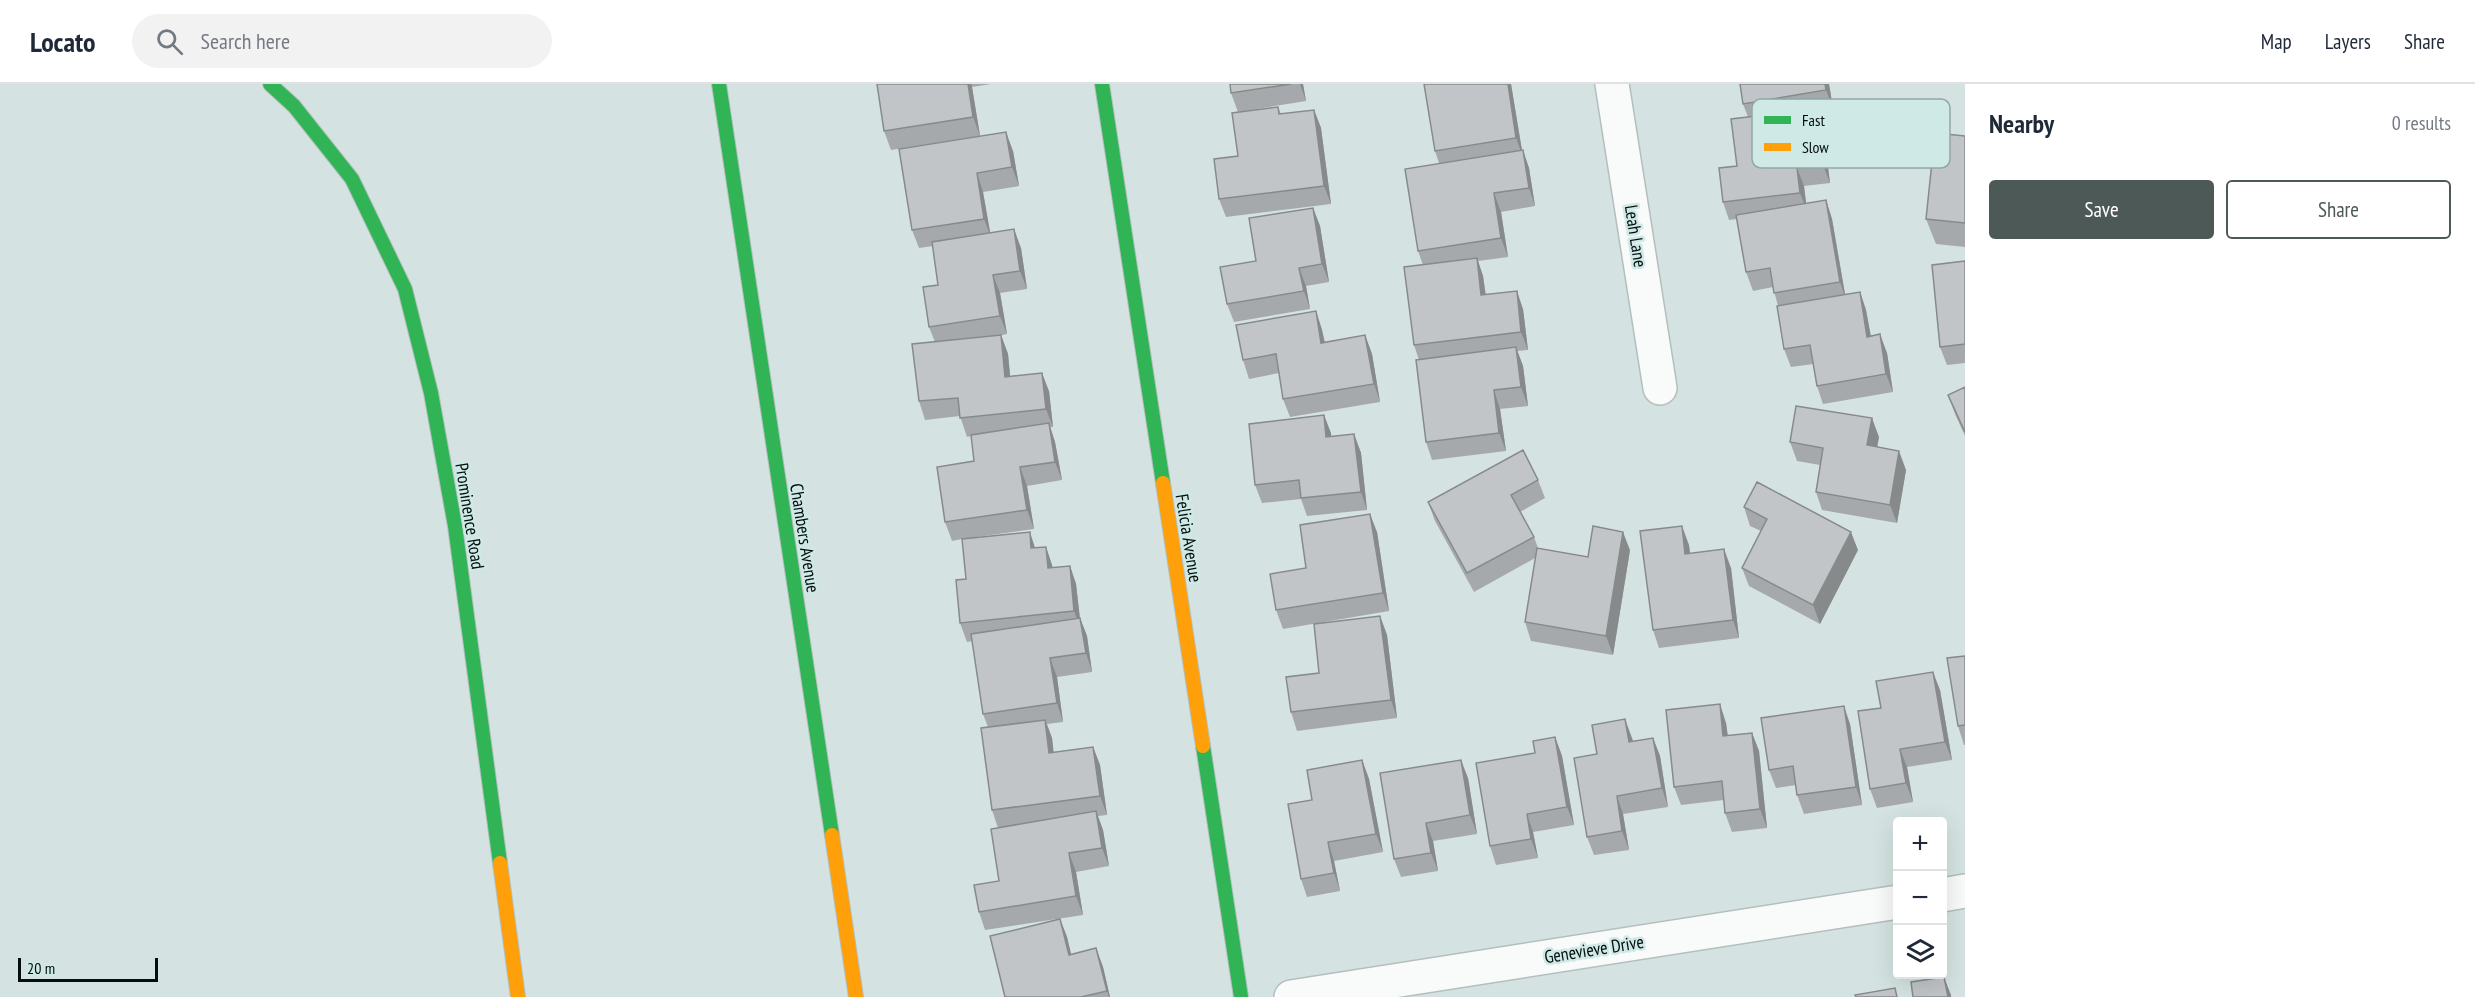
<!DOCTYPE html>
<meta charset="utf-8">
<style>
body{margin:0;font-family:"PT Sans Narrow",sans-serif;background:#f2f2f3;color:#1f2937}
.controls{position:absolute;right:18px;bottom:18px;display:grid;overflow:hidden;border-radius:6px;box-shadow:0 6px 24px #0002}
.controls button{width:54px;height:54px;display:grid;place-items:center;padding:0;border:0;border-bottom:2px solid #e0e1e3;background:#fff;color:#1f2937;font:30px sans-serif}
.scale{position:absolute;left:18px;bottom:15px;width:140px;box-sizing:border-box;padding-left:6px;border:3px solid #050e0d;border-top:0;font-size:16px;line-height:21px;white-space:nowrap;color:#050e0d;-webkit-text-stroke:4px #cee9e6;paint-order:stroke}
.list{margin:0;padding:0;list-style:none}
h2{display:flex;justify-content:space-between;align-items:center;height:78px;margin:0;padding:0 24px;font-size:26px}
h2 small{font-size:20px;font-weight:400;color:#747a83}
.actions{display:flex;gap:12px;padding:18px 24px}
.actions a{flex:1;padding:14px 0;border:2px solid #4d5957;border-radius:6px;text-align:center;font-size:21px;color:#4d5957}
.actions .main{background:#4d5957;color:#fff}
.icon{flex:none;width:33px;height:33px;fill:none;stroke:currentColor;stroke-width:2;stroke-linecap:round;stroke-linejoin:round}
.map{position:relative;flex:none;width:1965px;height:913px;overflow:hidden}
header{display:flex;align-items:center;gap:36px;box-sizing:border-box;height:84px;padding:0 30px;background:#fff;border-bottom:2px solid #e0e1e3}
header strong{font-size:28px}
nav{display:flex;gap:33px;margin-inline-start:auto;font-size:21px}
.search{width:420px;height:54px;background:#f2f2f3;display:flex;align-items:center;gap:15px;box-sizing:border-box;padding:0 21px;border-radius:33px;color:#747a83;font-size:22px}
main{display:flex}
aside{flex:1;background:#fff}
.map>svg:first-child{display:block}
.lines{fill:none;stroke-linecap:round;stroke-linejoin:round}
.street-casing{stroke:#b3bfbd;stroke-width:36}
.fast-casing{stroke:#b3bfbd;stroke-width:16}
.slow-casing{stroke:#b3bfbd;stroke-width:16}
.street{stroke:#f9fbfa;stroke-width:33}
.fast{stroke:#30b455;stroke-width:14}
.slow{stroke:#ff9f0a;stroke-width:14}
.wall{fill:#a6a9ab}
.shaded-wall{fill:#878a8b}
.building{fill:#c1c5c7;stroke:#878a8b;stroke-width:1.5}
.labels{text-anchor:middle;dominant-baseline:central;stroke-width:5;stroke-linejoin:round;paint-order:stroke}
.street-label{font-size:18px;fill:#050e0d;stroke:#cee9e6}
.key{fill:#cee9e6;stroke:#92a7a5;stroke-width:1.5}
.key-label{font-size:16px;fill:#050e0d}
</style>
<header>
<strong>Locato</strong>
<div class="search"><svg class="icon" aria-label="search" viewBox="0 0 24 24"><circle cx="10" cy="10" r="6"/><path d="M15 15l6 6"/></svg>Search here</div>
<nav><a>Map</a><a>Layers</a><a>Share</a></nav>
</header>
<main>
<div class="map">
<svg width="1965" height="913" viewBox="0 0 1965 913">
<rect width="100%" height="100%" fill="#d4e3e1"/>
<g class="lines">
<defs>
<path id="street" d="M1612 0 1660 304
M1942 811 1965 807
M1291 913 1898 818"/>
<path id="fast" d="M270 0 294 22 352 95 405 205 431 309 455 442 500 779
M719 0 832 751
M1102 0 1163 399
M1203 662 1241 913"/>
<path id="slow" d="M1163 399 1203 662
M832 751 856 913
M500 779 518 913"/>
</defs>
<!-- street casing -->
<use href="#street" class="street-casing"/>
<!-- fast casing -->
<use href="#fast" class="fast-casing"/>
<!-- slow casing -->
<use href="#slow" class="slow-casing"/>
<!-- street -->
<use href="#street" class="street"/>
<!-- fast -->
<use href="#fast" class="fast"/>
<!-- slow -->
<use href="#slow" class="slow"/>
</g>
<!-- wall -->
<path class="wall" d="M877 0H991L972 3 980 52 891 66 884 47Z
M1230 0H1303L1306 17 1238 28 1231 9Z
M1424 0H1511L1522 66 1529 84 1535 122 1501 128 1508 173 1478 177 1483 192 1486 211 1523 225 1528 266 1517 267 1523 282 1528 322 1500 325 1506 367 1432 376 1426 358 1419 276 1414 261 1423 181 1418 167 1439 79 1435 67Z
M1829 0 1833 24 1817 27 1823 44 1830 99 1804 102 1806 120 1826 116 1832 135 1845 210 1860 208 1866 226 1871 252 1887 269 1893 308 1823 320 1817 302 1813 280 1791 283 1784 265 1778 222 1773 203 1753 207 1746 188 1737 135 1729 136 1723 118 1737 82 1748 33 1743 20Z
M1278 23 1281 30 1314 26 1321 44 1331 120 1226 133 1219 115 1238 72Z
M1965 52V163L1936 160 1926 135Z
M899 65 1013 67 1019 102 983 108 990 149 1021 164 1027 205 1000 209 1007 250 998 252 1001 251 1008 270 1010 292 1049 307 1053 343H1050L1055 358 1062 396 1027 402 1034 445 969 454 1035 464 1046 463 1053 484 1070 482 1076 500 1080 534 1087 552 1092 588 1057 593 1063 638 1047 640 1052 654 1053 668 1093 663 1100 681 1107 731 1098 732 1103 746 1109 782 1076 788 1083 831 985 846 979 828 999 797 998 744 992 726 988 643 983 630 972 557 967 558 960 539 966 495 962 455 952 457 945 438 974 377 971 352 967 353 960 332 925 336 919 317 935 258 929 243 938 201 933 162 919 164 912 146Z
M1313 124 1320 142 1329 198 1306 202 1310 225 1234 238 1227 220 1256 177Z
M1965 177V279L1947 281 1940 263Z
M1316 227 1322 246 1325 258 1365 251 1372 270 1380 318 1290 333 1283 315 1279 289 1249 295 1243 276Z
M1965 303V352L1955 330 1948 311Z
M1324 331 1331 353 1354 350 1361 369 1367 426 1307 432 1301 415 1262 419 1255 401Z
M1879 353 1877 363 1906 386 1897 439 1822 426 1816 408 1820 381 1797 377 1790 358Z
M1538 396 1545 414 1520 428 1534 453 1538 464 1588 473 1630 466 1613 571 1531 557 1525 538 1535 474 1474 508 1435 437 1428 418Z
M1744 423 1858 466 1820 540 1749 502 1742 484 1761 447 1750 442Z
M1377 448 1389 527 1283 545 1276 526 1306 484Z
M1689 461 1690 469 1731 484 1739 554 1659 564 1653 546Z
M1380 532 1387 551 1397 634 1297 647 1291 628 1319 589Z
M1965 572V661H1964L1958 642Z
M1940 606 1952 676 1907 683 1913 718 1877 724 1870 705 1881 624Z
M1726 639 1728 652 1752 649 1759 667 1767 744 1732 748 1725 729 1724 716 1681 721 1674 703Z
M1850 640 1862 721 1804 730 1797 711 1796 701 1776 704 1769 686Z
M1555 653 1562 672 1574 741 1533 748 1538 774 1496 781 1490 762 1535 669Z
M1632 654 1633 657 1653 654 1660 672 1668 723 1623 730 1629 766 1594 771 1587 753 1597 670Z
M1362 676 1369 695 1383 768 1334 777 1340 807 1307 813 1301 795 1312 716Z
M1380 689 1468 694 1477 750 1433 757 1438 787 1401 793 1394 775Z
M1060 835 1067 853 1071 871 1096 864 1103 883 1110 913H1005Z"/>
<!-- shaded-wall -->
<path class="shaded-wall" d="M968 0H971L972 3 980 52 973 33Z
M1300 0H1303L1306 17Z
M1508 0H1511L1523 73 1516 54Z
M1825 0H1829L1833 24 1826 6Z
M1816 25 1823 44 1830 99 1823 81Z
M1314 26 1321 44 1331 120 1324 102Z
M1006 48 1013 67 1019 102 1012 83Z
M1523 66 1529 84 1535 122 1529 104Z
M1797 84 1804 102 1807 127 1800 109Z
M977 89 983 108 991 153 984 135Z
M1494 109 1501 128 1508 173 1501 154Z
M1826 116 1832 135 1846 216 1840 198Z
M1313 124 1320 142 1329 198 1322 180Z
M1014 145 1021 164 1027 205 1020 187Z
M1477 174 1483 192 1488 230 1481 211Z
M1299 184 1306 202 1310 225 1304 207Z
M993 191 1000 209 1007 250 1000 232Z
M1517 207 1523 225 1528 266 1521 248Z
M1860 208 1866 226 1874 271 1867 253Z
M1316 227 1322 246 1328 277 1321 259Z
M1880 250 1887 269 1893 308 1886 290Z
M1001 251 1008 270 1012 311 1005 293Z
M1365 251 1372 270 1380 318 1374 300Z
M1516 263 1523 282 1528 322 1521 303Z
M1042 289 1049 307 1053 343 1046 325Z
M1494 306 1500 325 1506 367 1499 349Z
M1324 331 1331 349 1333 372 1326 353Z
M1872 334 1879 353 1874 380 1867 361Z
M1049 339 1055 358 1062 396 1055 378Z
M1354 350 1361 369 1367 426 1361 408Z
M1899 367 1906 386 1897 439 1890 421Z
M1020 383 1027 402 1034 445 1027 426Z
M1370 430 1377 448 1389 527 1383 509Z
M1682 442 1689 461 1692 488 1685 470Z
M1030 448 1036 467 1031 464Z
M1623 448 1630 466 1613 571 1606 552Z
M1851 448 1858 466 1820 540 1813 521Z
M1046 463 1052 481 1055 503 1048 484Z
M1724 465 1731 484 1739 554 1733 536Z
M1070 482 1076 500 1081 545 1074 527Z
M1380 532 1387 551 1397 634 1391 616Z
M1080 534 1087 552 1092 588 1086 569Z
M1050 574 1057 593 1063 638 1057 619Z
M1933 588 1940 606 1952 676 1945 658Z
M1720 620 1726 639 1730 671 1723 652Z
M1844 622 1850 640 1862 721 1856 703Z
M1625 635 1632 654 1636 676 1629 658Z
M1045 636 1052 654 1056 687 1049 669Z
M1752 649 1759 667 1767 744 1760 725Z
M1555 653 1562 672 1574 741 1567 723Z
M1653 654 1660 672 1668 723 1662 704Z
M1093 663 1100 681 1107 731 1100 712Z
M1900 665 1907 683 1913 718 1906 699Z
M1362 676 1369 695 1383 768 1376 750Z
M1461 676 1468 694 1477 750 1470 731Z
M1617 712 1623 730 1629 766 1622 747Z
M1096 727 1103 746 1109 782 1102 764Z
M1527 730 1533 748 1538 774 1531 755Z
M1426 739 1433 757 1438 787 1431 769Z
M1328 758 1334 777 1340 807 1334 789Z
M1069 769 1076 788 1083 831 1076 812Z
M1060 835 1067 853 1076 890 1069 871Z
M1096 864 1103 883 1110 913H1109L1107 907Z
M1944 893 1951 911V913H1948Z"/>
<!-- building -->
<path class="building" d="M877 0H968L973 33 884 47Z
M1230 0H1291L1231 9Z
M1424 0H1508L1516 54 1435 67Z
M1740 0H1825L1826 6 1743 20Z
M1278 23 1279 30 1314 26 1324 102 1219 115 1214 75 1238 72 1232 29Z
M1816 25 1823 81 1797 84 1800 109 1723 118 1719 84 1737 82 1731 35Z
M1006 48 1012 83 977 89 984 135 912 146 899 65Z
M1935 49 1965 52V139L1926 135Z
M1523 66 1529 104 1494 109 1501 154 1418 167 1405 85Z
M1826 116 1840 198 1774 209 1770 184 1746 188 1736 131Z
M1313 124 1322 180 1299 184 1304 207 1227 220 1220 183 1256 177 1249 134Z
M1014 145 1020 187 993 191 1000 232 929 243 923 203 938 201 932 158Z
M1477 174 1481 211 1517 207 1521 248 1414 261 1404 183Z
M1965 177V260L1940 263 1932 181Z
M1860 208 1867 253 1880 250 1886 290 1817 302 1810 261 1784 265 1777 222Z
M1316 227 1321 259 1365 251 1374 300 1283 315 1276 270 1243 276 1236 241Z
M1001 251 1005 293 1042 289 1046 325 960 334 958 314 919 317 912 260Z
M1516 263 1521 303 1494 306 1499 349 1426 358 1416 276Z
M1965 303V348L1948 311Z
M1796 322 1872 334 1867 361 1899 367 1890 421 1816 408 1823 364 1790 358Z
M1324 331 1326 353 1354 350 1361 408 1301 414 1299 396 1255 401 1249 340Z
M1049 339 1055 378 1020 383 1027 426 945 438 937 383 974 377 971 351Z
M1523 366 1538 396 1511 411 1534 453 1467 489 1428 418Z
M1757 398 1851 448 1813 521 1742 484 1767 435 1744 423Z
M1370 430 1383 509 1276 526 1270 490 1306 484 1300 441Z
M1593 442 1623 448 1606 552 1525 538 1537 464 1588 473Z
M1682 442 1685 470 1724 465 1733 536 1653 546 1640 447Z
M1030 448 1031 464 1046 463 1048 484 1070 482 1074 527 960 539 956 496 966 495 962 455Z
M1380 532 1391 616 1291 628 1286 593 1319 589 1314 540Z
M1080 534 1086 569 1050 574 1057 619 983 630 971 550Z
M1965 572V641L1958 642 1947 574Z
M1933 588 1945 658 1900 665 1906 699 1870 705 1858 627 1881 624 1876 597Z
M1720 620 1723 652 1752 649 1760 725 1725 729 1722 697 1674 703 1666 626Z
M1844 622 1856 703 1797 711 1793 682 1769 686 1761 634Z
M1625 635 1629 658 1653 654 1662 704 1617 712 1622 747 1587 753 1574 674 1597 670 1592 641Z
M1045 636 1049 669 1093 663 1100 712 992 726 981 644Z
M1555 653 1567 723 1527 730 1531 755 1490 762 1476 679 1535 669 1533 657Z
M1362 676 1376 750 1328 758 1334 789 1301 795 1288 720 1312 716 1307 686Z
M1461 676 1470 731 1426 739 1431 769 1394 775 1380 689Z
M1096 727 1102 764 1069 769 1076 812 979 828 974 801 999 797 991 745Z
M1060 835 1069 871 1096 864 1107 907 1081 913H1005L990 852Z
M1944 893 1948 913H1913L1911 898Z
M1895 904 1897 913H1856L1855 911Z"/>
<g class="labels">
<!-- street labels -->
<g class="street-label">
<text transform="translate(1636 152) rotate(81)">Leah Lane</text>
<text transform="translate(470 432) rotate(81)">Prominence Road</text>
<text transform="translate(805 454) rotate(81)">Chambers Avenue</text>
<text transform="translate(1189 454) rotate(81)">Felicia Avenue</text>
<text transform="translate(1594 865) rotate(-9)">Genevieve Drive</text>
</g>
</g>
<!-- legend -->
<rect x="1752" y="15" width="198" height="69" rx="9" class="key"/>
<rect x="1764" y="32" width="27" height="8" fill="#30b455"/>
<rect x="1764" y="59" width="27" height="8" fill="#ff9f0a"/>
<g class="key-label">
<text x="1802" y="42">Fast</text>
<text x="1802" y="69">Slow</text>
</g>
</svg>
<div class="controls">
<button>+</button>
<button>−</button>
<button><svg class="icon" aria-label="layers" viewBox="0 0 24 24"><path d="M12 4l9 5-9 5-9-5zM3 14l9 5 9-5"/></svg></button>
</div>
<div class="scale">20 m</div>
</div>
<aside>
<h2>Nearby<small>0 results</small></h2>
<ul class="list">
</ul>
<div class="actions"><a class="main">Save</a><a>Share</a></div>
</aside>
</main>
